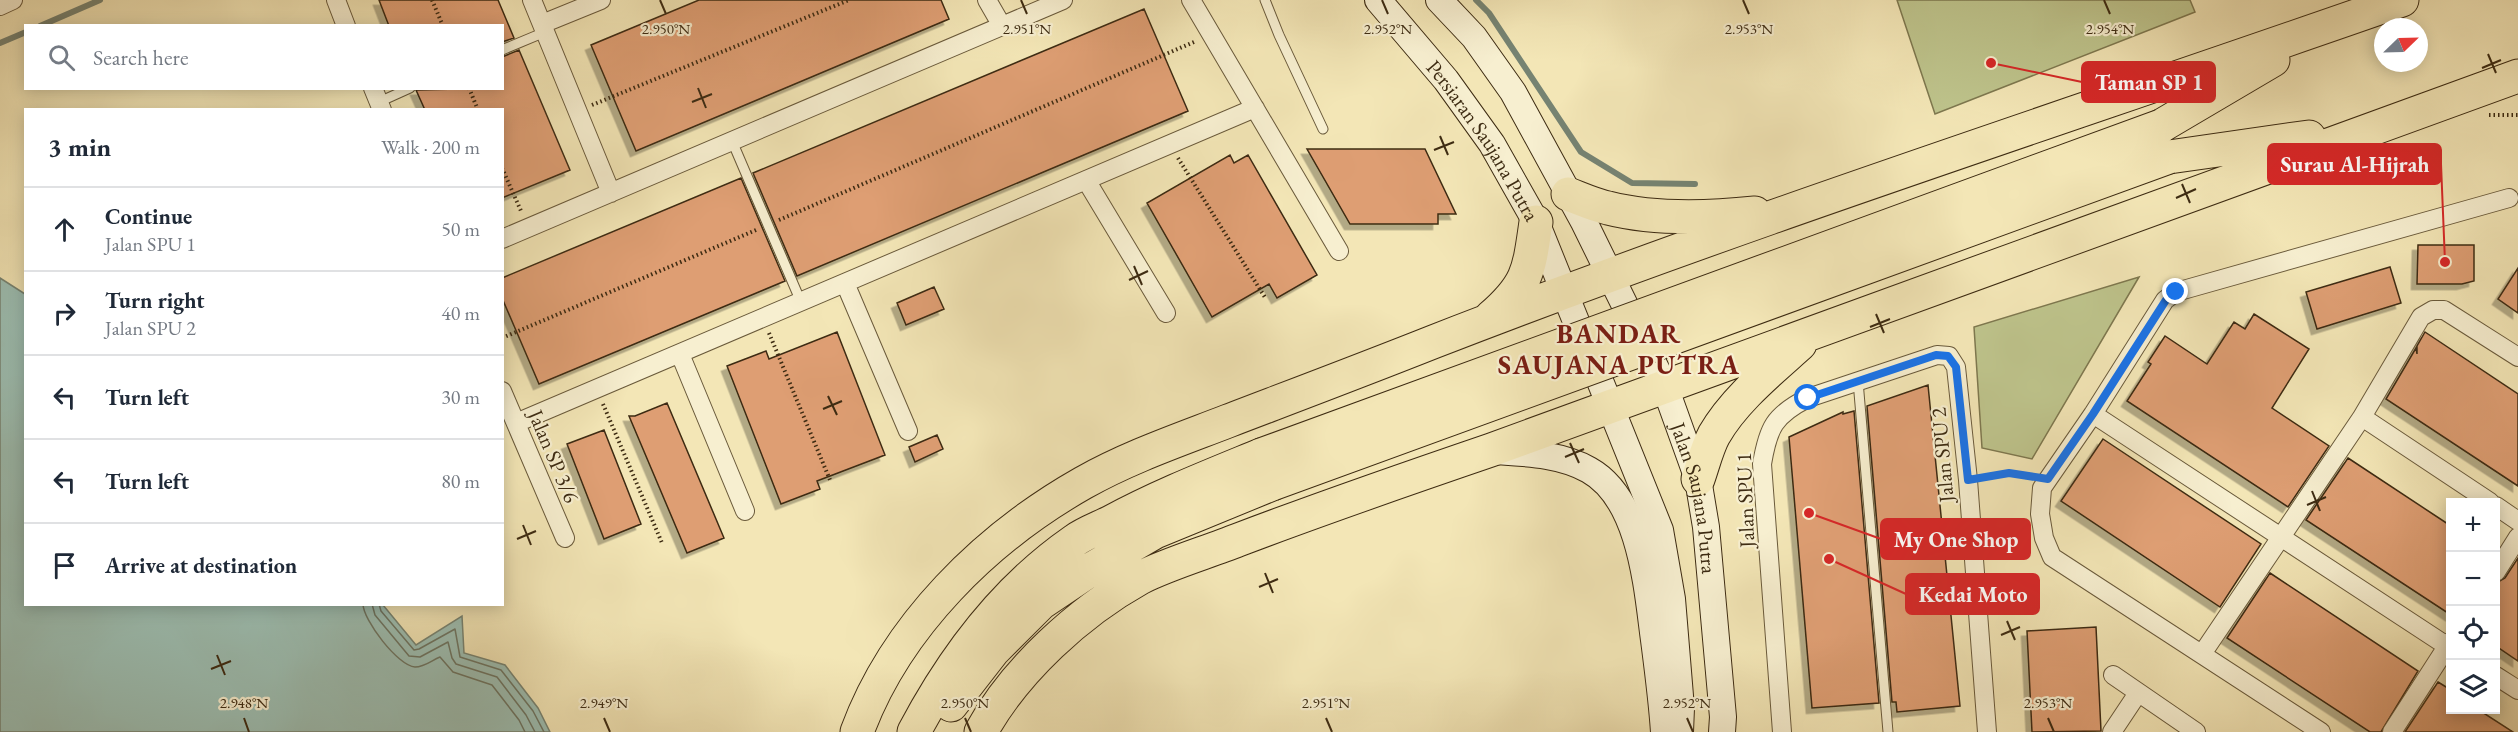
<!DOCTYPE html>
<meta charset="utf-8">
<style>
body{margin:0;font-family:"EB Garamond",serif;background:#f2f2f3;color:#1f2937}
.controls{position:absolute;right:18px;bottom:18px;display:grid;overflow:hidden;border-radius:0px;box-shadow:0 3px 15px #0003}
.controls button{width:54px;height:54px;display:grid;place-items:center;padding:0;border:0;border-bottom:2px solid #e0e1e3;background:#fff;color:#1f2937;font:30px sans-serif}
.compass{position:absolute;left:2374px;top:18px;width:54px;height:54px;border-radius:50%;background:#fff;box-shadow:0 3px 15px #0003;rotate:67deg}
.stop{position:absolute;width:18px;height:18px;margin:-14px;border:4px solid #1a73e8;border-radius:50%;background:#fff}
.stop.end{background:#1a73e8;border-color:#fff;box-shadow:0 2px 6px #0008}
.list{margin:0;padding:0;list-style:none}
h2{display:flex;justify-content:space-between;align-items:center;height:78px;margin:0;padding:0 24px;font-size:26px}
h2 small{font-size:20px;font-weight:400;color:#747a83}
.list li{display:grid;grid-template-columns:39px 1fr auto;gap:18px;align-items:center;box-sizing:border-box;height:84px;padding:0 24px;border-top:2px solid #e0e1e3}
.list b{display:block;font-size:22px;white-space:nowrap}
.list p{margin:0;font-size:20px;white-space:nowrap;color:#747a83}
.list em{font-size:20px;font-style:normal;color:#747a83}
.icon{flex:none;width:33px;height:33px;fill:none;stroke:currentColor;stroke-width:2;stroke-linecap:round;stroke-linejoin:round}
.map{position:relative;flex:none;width:2518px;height:732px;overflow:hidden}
.search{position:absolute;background:#fff;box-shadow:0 3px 15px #0003;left:24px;top:24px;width:480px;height:66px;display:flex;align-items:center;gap:15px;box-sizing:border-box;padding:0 21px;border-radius:0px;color:#747a83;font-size:22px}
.panel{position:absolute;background:#fff;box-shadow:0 3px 15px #0003;left:24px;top:108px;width:480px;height:498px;border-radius:0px}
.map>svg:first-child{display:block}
.green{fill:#bec48c;stroke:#7e784f;stroke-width:1.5}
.water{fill:#9cbeb2;stroke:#768372;stroke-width:1.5}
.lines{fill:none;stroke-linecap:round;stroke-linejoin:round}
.shore{stroke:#6c7462;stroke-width:1.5}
.stream{stroke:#768372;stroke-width:6}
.building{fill:#de9e73;stroke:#3d2b12;stroke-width:1.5;filter:url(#shadow)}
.lane-casing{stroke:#6a5a3b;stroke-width:11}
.street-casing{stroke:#6a5a3b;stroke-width:20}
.secondary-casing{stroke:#3d2b12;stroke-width:28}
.highway-casing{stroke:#3d2b12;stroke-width:35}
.path{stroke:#3d2b12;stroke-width:4;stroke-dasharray:1.5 3;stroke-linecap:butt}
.lane{stroke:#f7efd0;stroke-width:9}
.street{stroke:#f7efd0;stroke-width:18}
.secondary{stroke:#f7efd0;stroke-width:26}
.highway{stroke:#f3e6b6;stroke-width:33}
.highway-bridge-casing{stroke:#3d2b12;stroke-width:35;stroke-linecap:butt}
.highway-bridge{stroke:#f3e6b6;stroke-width:33}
.route{stroke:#1a73e8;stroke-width:8}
.ticks{fill:none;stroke:#3d2b12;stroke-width:2}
.labels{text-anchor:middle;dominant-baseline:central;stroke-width:4.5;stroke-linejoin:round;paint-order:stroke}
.street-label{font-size:21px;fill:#3d2b12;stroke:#f7efd0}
.district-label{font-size:27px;font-weight:bold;letter-spacing:1.5px;fill:#7a1f14;stroke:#f7efd0}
.ticks-label{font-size:15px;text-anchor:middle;fill:#3d2b12;stroke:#f7efd0;stroke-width:4.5;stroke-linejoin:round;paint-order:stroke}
.leader{fill:none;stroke:#d62828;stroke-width:2}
.callout-dot{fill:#d62828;stroke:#f7efd0;stroke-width:2}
.callout{fill:#d62828;stroke:#d62828;stroke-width:2}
.callout-label{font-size:22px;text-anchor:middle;font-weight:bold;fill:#fff}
</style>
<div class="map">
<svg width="2518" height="732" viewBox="0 0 2518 732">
<defs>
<filter id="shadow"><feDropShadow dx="-5.5" dy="5.5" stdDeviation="0" flood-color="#0004"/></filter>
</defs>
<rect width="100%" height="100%" fill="#f3e6b6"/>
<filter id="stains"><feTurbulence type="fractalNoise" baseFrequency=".00333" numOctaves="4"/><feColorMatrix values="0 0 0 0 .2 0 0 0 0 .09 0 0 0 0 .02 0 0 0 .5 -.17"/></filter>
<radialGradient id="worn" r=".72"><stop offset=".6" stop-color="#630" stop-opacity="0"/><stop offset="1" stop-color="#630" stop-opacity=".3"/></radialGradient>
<!-- green -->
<path class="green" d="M1897 0H2190L2195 12 1935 114Z
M2139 277 2032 459 1982 448 1974 327Z"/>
<!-- water -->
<path class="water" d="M0 278 25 294 26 604 383 605 416 645 462 616 464 653 505 665 538 708 550 732H0Z"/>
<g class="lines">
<!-- shore -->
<path class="shore" d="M363 604C363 620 398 666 415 667 425 667 432 660 440 657L453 672 492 685 519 720 525 732
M372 604 375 615 409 656 420 657 448 642 452 658 456 664 497 677 526 715 535 732
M379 604 381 611 414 650 419 649 455 629 460 657 501 670 533 711 544 732"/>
<!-- stream -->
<path class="stream" d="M1476 0 1489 13 1581 152 1632 183 1695 184
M40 26 100 0
M0 43 26 32"/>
</g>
<!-- building -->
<path class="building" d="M379 0H498L514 38 502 42V26H389Z
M699 0H941L949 19 636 151 591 45Z
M1144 9 1188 111 797 276 753 173Z
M519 50 570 170 502 198V110H425L416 90 502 88V57Z
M1307 149H1425L1456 214H1438V224H1350Z
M1230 155 1234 163 1248 155 1317 275 1277 298 1269 284 1212 317 1147 203Z
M741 178 785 281 539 384 502 298V278Z
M2418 245H2474V281L2462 284H2417Z
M2390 267 2401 303 2317 329 2306 292Z
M2518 268V313L2498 299Z
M934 287 944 309 906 325 897 303Z
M2254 314 2309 349 2272 408 2329 446 2288 507 2127 401 2151 364 2148 362 2165 336 2207 364 2234 322 2245 329Z
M837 332 885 455 817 481 820 489 781 504 727 366 766 351 769 359Z
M2425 332 2518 394V486L2386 399 2416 348 2417 354V346Z
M1928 385 1960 706 1897 712 1896 702H1892L1867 406Z
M667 403 724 538 687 553 629 416H635Z
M1854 411 1879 703 1812 708 1789 437 1843 412V414Z
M604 430 641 524 604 539 567 444Z
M937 435 943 449 915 462 909 447Z
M2103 439 2261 544 2220 607 2061 501Z
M2348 458 2451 526V615L2306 520Z
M2518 558V661L2496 646V583L2505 578Z
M2270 573 2418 671 2381 732H2370L2227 638Z
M2096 627 2101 731 2032 732 2027 631Z
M2438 682 2451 690V710H2479L2513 732H2405Z"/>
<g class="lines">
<defs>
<path id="lane" d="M1265 0 1279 35 1323 129
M502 50 545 32
M379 102 410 88
M732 141 801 302
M1858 381 1888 732"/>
<path id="street" d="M336 0 346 26
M532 0 611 193
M987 0 1002 26
M1191 0 1339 251
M0 6 13 0
M542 24 601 0
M373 88 382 110
M1086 180 1166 313
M502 239 1063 0
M845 283 908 431
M680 354 745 511
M502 391 565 538
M2093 414 2450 648
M2362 417 2490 502
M516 423 1255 108
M2496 506 2518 521
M2496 572 2518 537
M2202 654 2362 417 2421 317 2433 310H2444L2518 357
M2113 675 2196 732
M2496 676 2518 690
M1782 732 1762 464C1768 428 1774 415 1808 398L1937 355 1949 356 1956 367 1968 480 1987 732
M2112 732 2138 693
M2321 732 2052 557 2044 538 2040 514 2042 488 2093 414 2165 300 2176 292 2509 198
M2392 732 2450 642"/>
<g id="secondary">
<path id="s1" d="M1378 0 1446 80 1492 144 1536 222 1660 530 1672 599 1681 708 1680 732"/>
<path id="s2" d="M1439 0 1474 37 1513 92 1584 222 1665 387 1698 479 1706 527 1723 717 1722 732"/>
<path d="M1495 451C1525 453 1561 454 1589 470 1641 499 1647 588 1654 640 1658 671 1662 701 1664 732"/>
</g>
<path id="highway" d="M2161 126 2273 60
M2169 157 2309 137
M1568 194C1581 199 1594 205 1608 208 1655 220 1707 218 1755 213
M1491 317C1529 284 1529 270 1536 222
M1698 479C1703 465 1707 448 1714 435 1734 400 1770 371 1800 344
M951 705 993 651 1041 603 1093 568 1155 532 1272 484
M857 732C896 626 986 538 1083 483 1129 457 1179 440 1228 421 1296 395 1365 369 1433 342 1752 218 2079 113 2402 0
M914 732C953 658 1005 589 1074 541 1085 533 1099 528 1111 522 1159 496 1210 476 1261 455
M981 732C1015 670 1079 612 1140 578 1167 564 1208 552 1238 540 1322 508 1406 479 1491 450L2518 76"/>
</defs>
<!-- lane casing -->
<use href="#lane" class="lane-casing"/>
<!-- street casing -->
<use href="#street" class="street-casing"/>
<!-- secondary casing -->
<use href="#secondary" class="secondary-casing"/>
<!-- highway casing -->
<use href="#highway" class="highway-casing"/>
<!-- path -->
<path class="path" d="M432 0 443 26
M469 88 478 110
M592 105 849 0
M2489 115H2518
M1178 158 1266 299
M502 168 521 211
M779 220 1194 42
M769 333 830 480
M502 338 756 230
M603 404 662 543
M1984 477 2009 473 2030 477"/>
<!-- lane -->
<use href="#lane" class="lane"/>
<!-- street -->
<use href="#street" class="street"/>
<!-- secondary -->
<use href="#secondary" class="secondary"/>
<!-- highway -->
<use href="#highway" class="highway"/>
<defs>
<path id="highway-bridge" d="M1261 455 2161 126
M1272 484 2169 157"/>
</defs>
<!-- highway-bridge casing -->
<use href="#highway-bridge" class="highway-bridge-casing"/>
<!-- highway-bridge -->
<use href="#highway-bridge" class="highway-bridge"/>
</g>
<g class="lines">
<!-- route -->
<path class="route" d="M1808 398 1936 355 1948 356 1956 367 1968 480 2009 473 2048 479 2093 414 2166 300 2176 292"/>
</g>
<!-- ticks -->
<path class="ticks" d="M660 0 666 14M1021 0 1027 14M1382 0 1388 14M1743 0 1749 14M2104 0 2110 14M2488 54 2496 73M2482 68 2501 60M698 88 706 108M692 102 712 94M1440 136 1448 155M1434 150 1454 142M2182 184 2190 203M2176 198 2196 189M1134 266 1142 285M1129 280 1148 271M1876 314 1884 333M1870 327 1890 319M828 396 837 415M823 409 842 401M1570 443 1579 463M1565 457 1584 449M2312 491 2320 511M2307 505 2326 497M523 525 531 545M517 539 536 531M1265 573 1273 593M1259 587 1278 579M2007 621 2015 640M2001 635 2020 627M217 655 225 675M211 669 231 661M244 718 249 732M604 718 610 732M965 718 971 732M1326 718 1332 732M1687 718 1693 732M2048 718 2054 732"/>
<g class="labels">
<!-- street labels -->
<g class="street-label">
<text stroke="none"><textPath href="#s1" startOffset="176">Persiaran Saujana Putra</textPath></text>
<text transform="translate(1942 455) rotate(-95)">Jalan SPU 2</text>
<text transform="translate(554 456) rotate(67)">Jalan SP 3/6</text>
<text stroke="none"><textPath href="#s2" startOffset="566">Jalan Saujana Putra</textPath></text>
<text transform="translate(1745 500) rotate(-92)">Jalan SPU 1</text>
</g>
<!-- district labels -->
<g class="district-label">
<text x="1619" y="333">BANDAR<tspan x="1619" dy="31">SAUJANA PUTRA</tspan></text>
</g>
</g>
<g class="ticks-label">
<text x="666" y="34">2.950°N</text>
<text x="1027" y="34">2.951°N</text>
<text x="1388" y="34">2.952°N</text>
<text x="1749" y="34">2.953°N</text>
<text x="2110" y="34">2.954°N</text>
<text x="244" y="708">2.948°N</text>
<text x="604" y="708">2.949°N</text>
<text x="965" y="708">2.950°N</text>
<text x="1326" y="708">2.951°N</text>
<text x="1687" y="708">2.952°N</text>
<text x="2048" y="708">2.953°N</text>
</g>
<!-- callouts -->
<path class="leader" d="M1991 63L2082 82M2445 262L2441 164M1809 513L1881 539M1829 559L1906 594"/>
<g class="callout-dot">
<circle cx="1991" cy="63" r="6"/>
<circle cx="2445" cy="262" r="6"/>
<circle cx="1809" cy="513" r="6"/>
<circle cx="1829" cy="559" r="6"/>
</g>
<g class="callout">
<rect x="2082" y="62" width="133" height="40" rx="6"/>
<rect x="2268" y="144" width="173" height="40" rx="6"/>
<rect x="1881" y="519" width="149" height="40" rx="6"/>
<rect x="1906" y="574" width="133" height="40" rx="6"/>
</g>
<g class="callout-label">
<text x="2149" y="90">Taman SP 1</text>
<text x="2355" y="172">Surau Al-Hijrah</text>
<text x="1956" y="547">My One Shop</text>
<text x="1973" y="602">Kedai Moto</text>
</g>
<rect width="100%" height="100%" filter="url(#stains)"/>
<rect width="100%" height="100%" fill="url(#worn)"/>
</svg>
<div class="controls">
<button>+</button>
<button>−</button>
<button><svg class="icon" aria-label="locate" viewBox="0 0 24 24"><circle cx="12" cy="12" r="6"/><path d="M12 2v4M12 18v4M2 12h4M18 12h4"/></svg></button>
<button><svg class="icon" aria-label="layers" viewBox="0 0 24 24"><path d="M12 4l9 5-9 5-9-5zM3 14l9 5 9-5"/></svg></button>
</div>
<svg class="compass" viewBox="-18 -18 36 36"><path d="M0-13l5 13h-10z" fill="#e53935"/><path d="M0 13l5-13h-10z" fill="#747a83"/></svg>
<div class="stop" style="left:1808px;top:398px"></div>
<div class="stop end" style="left:2176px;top:292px"></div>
<div class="search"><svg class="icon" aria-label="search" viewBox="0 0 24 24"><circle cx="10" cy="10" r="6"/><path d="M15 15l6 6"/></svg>Search here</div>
<section class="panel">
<h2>3 min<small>Walk · 200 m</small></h2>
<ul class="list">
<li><svg class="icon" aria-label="ahead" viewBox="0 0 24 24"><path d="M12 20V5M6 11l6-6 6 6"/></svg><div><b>Continue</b><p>Jalan SPU 1</p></div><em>50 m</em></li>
<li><svg class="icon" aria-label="right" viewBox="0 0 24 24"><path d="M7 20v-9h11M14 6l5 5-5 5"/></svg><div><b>Turn right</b><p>Jalan SPU 2</p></div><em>40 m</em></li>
<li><svg class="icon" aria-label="left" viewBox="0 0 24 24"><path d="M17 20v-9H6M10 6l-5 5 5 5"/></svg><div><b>Turn left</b></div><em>30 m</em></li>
<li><svg class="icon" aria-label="left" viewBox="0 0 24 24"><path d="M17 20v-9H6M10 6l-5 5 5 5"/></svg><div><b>Turn left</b></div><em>80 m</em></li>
<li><svg class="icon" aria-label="arrive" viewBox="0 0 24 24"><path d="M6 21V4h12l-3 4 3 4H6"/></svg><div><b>Arrive at destination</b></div></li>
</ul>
</section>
</div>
